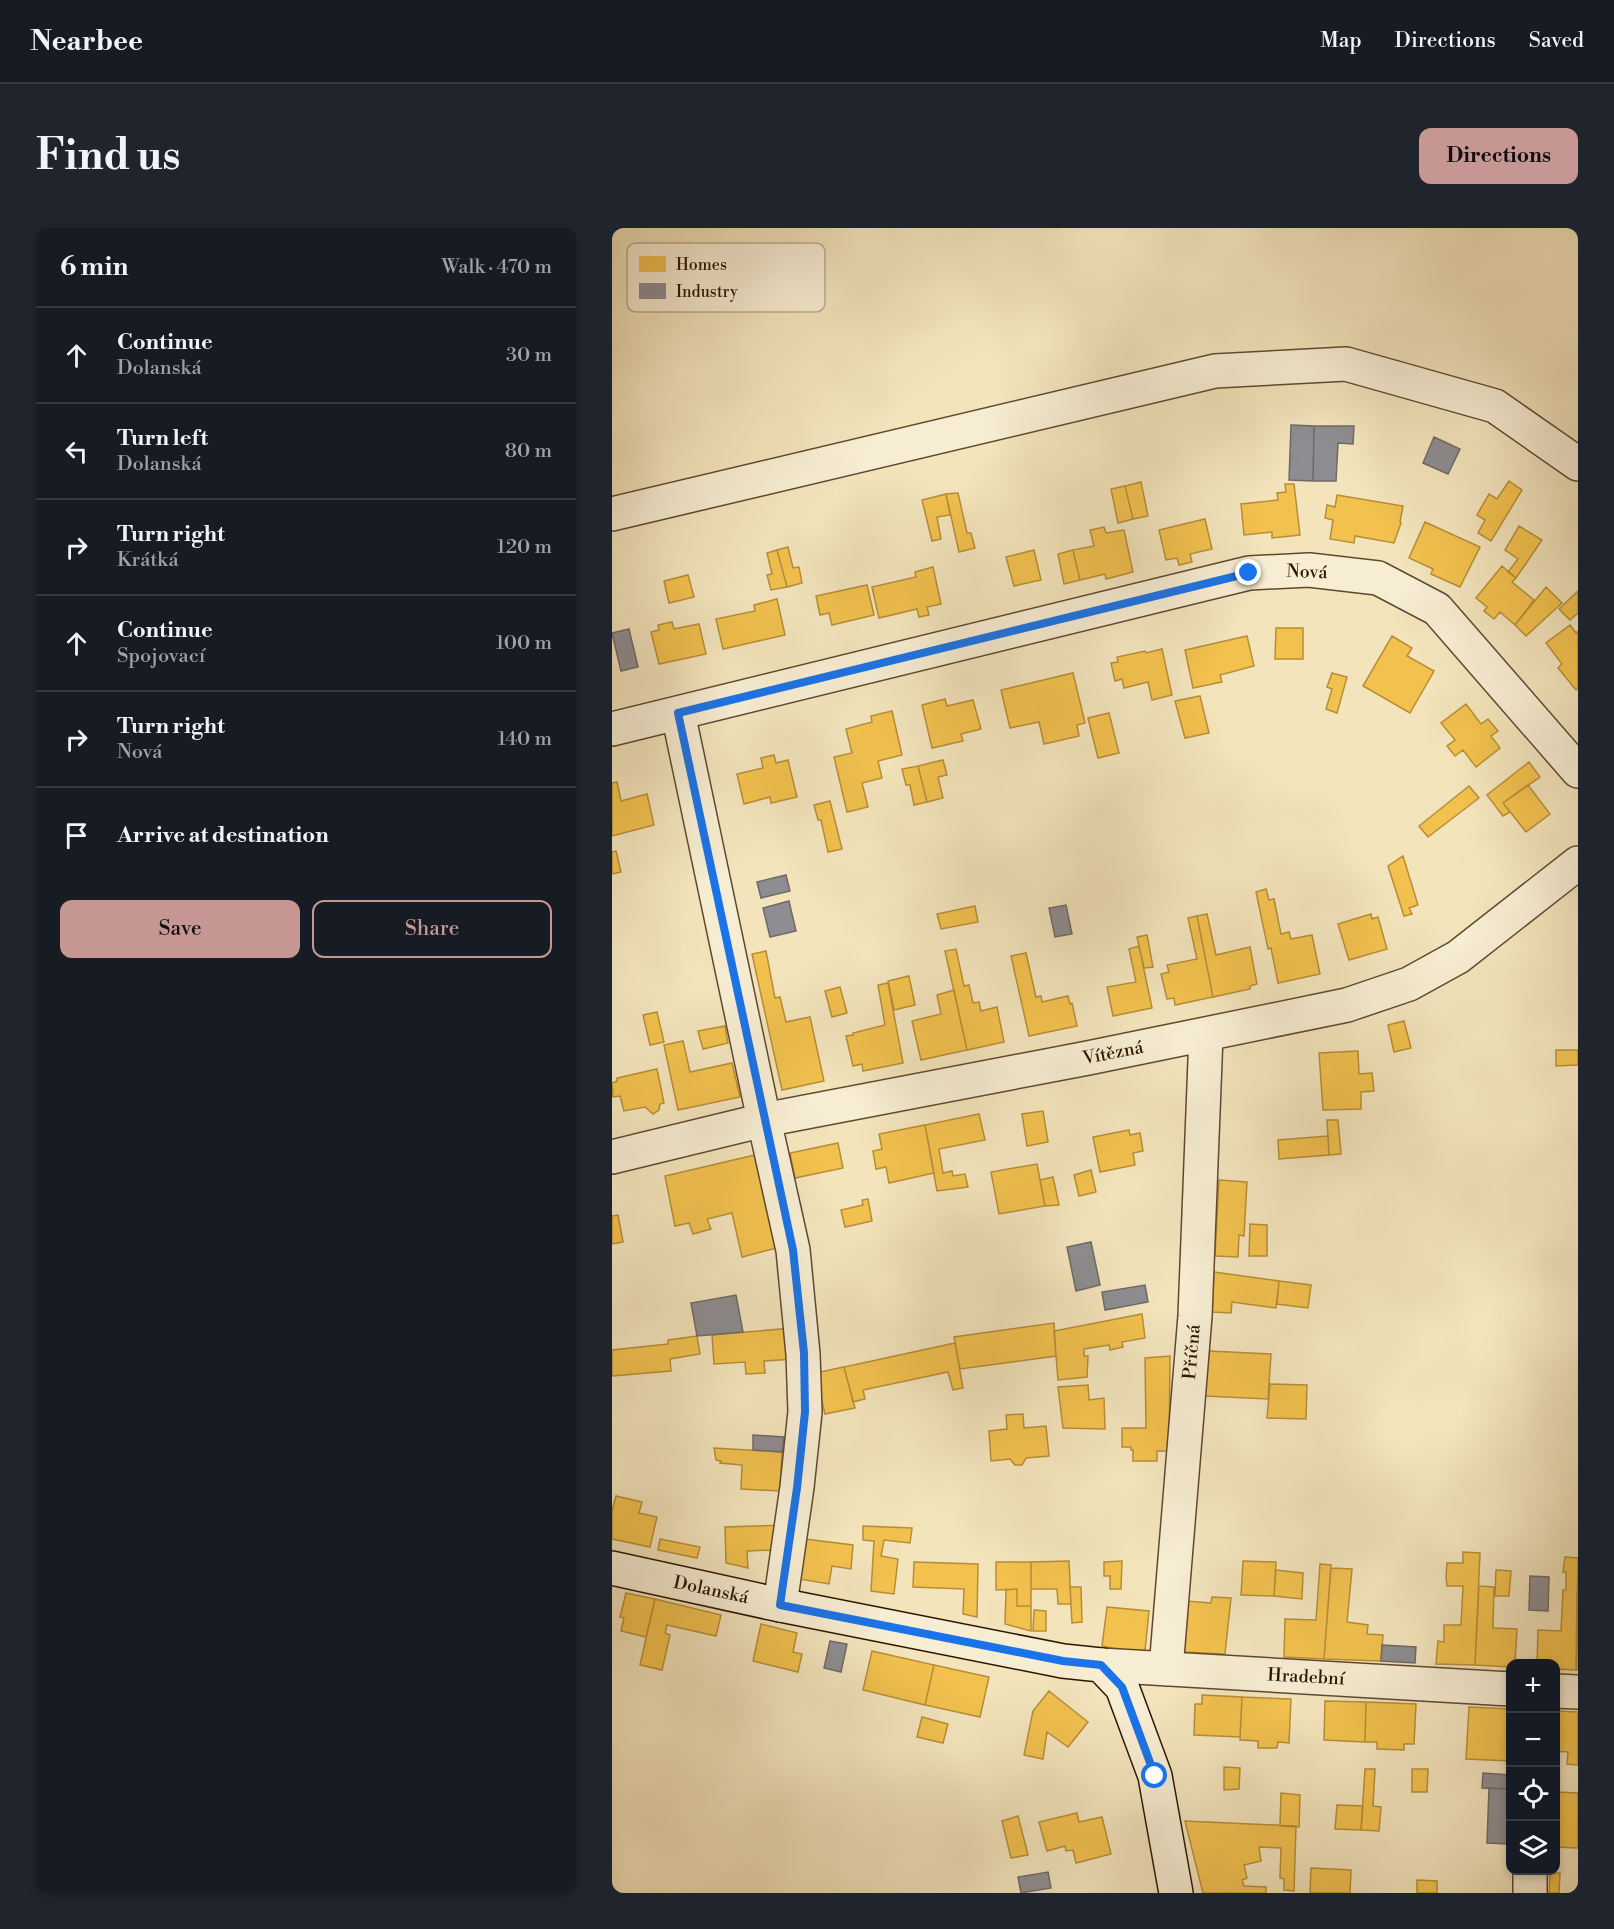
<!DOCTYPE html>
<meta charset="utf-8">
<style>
body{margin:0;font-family:"Libre Bodoni",serif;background:#20242c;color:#f1f3f6}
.controls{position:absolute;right:18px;bottom:18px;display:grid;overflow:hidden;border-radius:12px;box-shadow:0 3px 9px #0003}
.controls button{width:54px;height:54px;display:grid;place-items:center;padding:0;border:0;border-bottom:2px solid #363941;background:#171b24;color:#f1f3f6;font:30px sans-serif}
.stop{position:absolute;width:18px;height:18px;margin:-14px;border:4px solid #1a73e8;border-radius:50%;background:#fff}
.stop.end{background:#1a73e8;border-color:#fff;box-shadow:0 2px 6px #0008}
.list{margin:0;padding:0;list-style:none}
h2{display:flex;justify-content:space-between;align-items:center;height:78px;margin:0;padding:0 24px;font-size:26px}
h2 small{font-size:20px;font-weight:400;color:#9ea1a6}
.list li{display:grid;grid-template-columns:39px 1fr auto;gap:18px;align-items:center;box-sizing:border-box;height:96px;padding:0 24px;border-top:2px solid #363941}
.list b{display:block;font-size:22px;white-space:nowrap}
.list p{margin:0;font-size:20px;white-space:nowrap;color:#9ea1a6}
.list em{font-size:20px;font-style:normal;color:#9ea1a6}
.actions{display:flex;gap:12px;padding:18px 24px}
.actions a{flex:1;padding:14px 0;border:2px solid #c59692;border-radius:12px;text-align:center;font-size:21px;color:#c59692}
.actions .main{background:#c59692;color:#111}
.icon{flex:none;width:33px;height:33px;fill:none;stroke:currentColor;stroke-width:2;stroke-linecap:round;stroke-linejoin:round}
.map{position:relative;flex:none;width:966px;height:1665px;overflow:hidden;border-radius:12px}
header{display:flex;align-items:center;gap:36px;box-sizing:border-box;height:84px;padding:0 30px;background:#171b24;border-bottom:2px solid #363941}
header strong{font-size:28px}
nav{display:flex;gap:33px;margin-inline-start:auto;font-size:21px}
.intro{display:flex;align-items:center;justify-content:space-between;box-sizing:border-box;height:144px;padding:0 36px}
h1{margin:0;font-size:42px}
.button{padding:15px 27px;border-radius:12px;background:#c59692;color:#111;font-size:21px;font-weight:700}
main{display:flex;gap:36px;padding:0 36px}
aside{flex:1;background:#171b24;border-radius:12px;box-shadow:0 3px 9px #0003}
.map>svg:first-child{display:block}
.homes{fill:#f2c14e;stroke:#b78d37;stroke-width:1.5}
.industry{fill:#8d8d92;stroke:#706966;stroke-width:1.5}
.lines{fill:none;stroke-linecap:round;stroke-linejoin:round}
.street-casing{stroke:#5e492f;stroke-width:36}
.secondary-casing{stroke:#2c1500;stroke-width:36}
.street{stroke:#f7edd3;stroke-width:33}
.secondary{stroke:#f7edd3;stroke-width:33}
.route{stroke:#1a73e8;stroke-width:8}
.labels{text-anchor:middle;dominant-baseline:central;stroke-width:6;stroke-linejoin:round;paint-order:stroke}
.street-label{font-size:18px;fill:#2c1500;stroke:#f7edd3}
.key{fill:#f7edd3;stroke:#baac94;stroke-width:1.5}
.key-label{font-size:16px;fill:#2c1500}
</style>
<header>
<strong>Nearbee</strong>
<nav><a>Map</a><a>Directions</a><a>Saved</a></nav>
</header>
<div class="intro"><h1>Find us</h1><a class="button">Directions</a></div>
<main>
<aside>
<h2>6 min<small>Walk · 470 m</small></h2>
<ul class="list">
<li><svg class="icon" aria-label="ahead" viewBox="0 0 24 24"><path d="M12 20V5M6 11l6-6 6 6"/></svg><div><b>Continue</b><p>Dolanská</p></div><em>30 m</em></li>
<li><svg class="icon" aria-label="left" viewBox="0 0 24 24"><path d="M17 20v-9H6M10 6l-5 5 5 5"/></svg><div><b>Turn left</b><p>Dolanská</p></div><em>80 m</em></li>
<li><svg class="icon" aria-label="right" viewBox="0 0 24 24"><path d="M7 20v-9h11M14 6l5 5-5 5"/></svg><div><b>Turn right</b><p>Krátká</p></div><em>120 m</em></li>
<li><svg class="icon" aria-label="ahead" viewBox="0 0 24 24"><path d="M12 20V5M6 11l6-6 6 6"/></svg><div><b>Continue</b><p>Spojovací</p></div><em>100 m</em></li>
<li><svg class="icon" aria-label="right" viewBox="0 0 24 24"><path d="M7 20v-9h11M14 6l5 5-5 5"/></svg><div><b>Turn right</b><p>Nová</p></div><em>140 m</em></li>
<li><svg class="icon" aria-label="arrive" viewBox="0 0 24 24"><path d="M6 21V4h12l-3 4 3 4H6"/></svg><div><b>Arrive at destination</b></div></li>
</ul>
<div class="actions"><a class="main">Save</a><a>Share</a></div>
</aside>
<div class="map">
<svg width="966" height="1665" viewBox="0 0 966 1665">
<rect width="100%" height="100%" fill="#f3e4bc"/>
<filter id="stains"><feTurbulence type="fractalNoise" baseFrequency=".00333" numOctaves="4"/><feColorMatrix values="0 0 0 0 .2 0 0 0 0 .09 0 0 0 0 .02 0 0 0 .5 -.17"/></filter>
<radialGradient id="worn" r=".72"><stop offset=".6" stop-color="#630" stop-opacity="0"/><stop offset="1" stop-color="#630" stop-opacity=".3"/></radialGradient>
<!-- homes -->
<path class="homes" d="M897 253 910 262 879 313 866 305 873 292 865 287 877 266 885 271Z
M529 254 536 288 521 291 513 258Z
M673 256H682L688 307 660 310V304L632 307 629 276 666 272 665 265 674 264Z
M513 258 521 291 506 295 499 261Z
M346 265 355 305H359L363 320 347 324 334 266Z
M334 266 338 287 325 289 329 311 320 313 310 272Z
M725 267 791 278 788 294 789 295 782 315 743 308 742 315 718 311 721 292 713 290 715 277 723 279Z
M593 291 600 321 578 326 580 334 567 337 565 330 554 332 547 302Z
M813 294 868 319 848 359 819 346 821 341 797 330Z
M907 298 930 312 904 350 896 344 906 331 893 322Z
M492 299 494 305 512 302 521 344 494 351 493 346 468 352 461 322 482 318 478 302Z
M176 319 181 340 187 339 190 355 175 359 165 322Z
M165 322 175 359 159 362 155 347 160 346 155 325Z
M422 322 429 352 402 358 394 329Z
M461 322 468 352 452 356 446 326Z
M890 338 904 350 900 354 922 372 903 397 888 384 882 391 872 383 875 379 864 370Z
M321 339 329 376 315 379 317 387 307 389 305 381 267 390 260 359 304 349 303 344Z
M76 347 82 369 57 375 52 353Z
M255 357 262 387 220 397 217 385 208 387 204 368Z
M934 359 950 375 914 408 903 397Z
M966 363V385L958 392 947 381Z
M165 371 173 407 111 421 104 391 143 383 142 377Z
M60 394 62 401 87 396 94 426 47 436 39 404 47 402 46 397Z
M958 397 964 405 966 403V460L964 462 946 440 950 436 934 415Z
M664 400H691V431H663Z
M635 408 642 438 608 447 610 454 581 460 573 422Z
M780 408 800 420 795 428 822 443 798 485 751 458Z
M550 421 560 467 540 472 536 454 512 460 510 451 503 453 499 435 506 434 505 429 533 423 534 425Z
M461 445 473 495 465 497 467 508 432 516 427 494 398 500 389 462Z
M720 445 735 449 725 485 714 481 720 461 715 459Z
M588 468 597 505 573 510 563 473Z
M333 471 335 478 361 472 369 501 349 506 351 513 320 520 310 477Z
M854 476 869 496 876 491 886 503 879 508 888 520 864 539 851 522 843 528 835 518 843 512 829 495Z
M280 483 290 527 266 533 270 550 250 555 256 579 235 584 222 529 240 525 234 501 260 494 259 488Z
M497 485 507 525 486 530 476 490Z
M162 527 164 535 176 532 185 569 159 575 158 569 132 576 125 546 151 540 149 530Z
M331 532 335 547 326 549 331 570 315 574 306 538Z
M917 534 928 549 891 575 898 584 891 588 875 567Z
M306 538 315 574 302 577 298 557H294L290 541Z
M5 554 9 573 35 566 42 597 0 608V555Z
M916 557 938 586 914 604 891 575Z
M857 558 867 570 816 609 807 598Z
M218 573 230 621 216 624 209 592H206L202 577Z
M4 623 9 644 0 646V624Z
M791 628 806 677 797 680 800 686 792 688 776 638Z
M654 661 657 672 662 671 669 706 677 704 679 711 700 707 708 746 666 755 659 720 656 721 644 664Z
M363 678 366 694 329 701 325 686Z
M595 686 604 727 638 719 645 756 638 758V761L601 769 585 688Z
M759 686 760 691 766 689 775 721 737 732 726 696Z
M585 688 601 769 563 777 562 770 555 771 549 746 557 744 555 737 585 731 576 690Z
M535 707 541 739 532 740 525 709Z
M527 718 540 780 501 788 495 759 524 754 517 721Z
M344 721 352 758 357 757 361 775 367 774 369 783 385 779 392 814 355 822 333 723Z
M154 723 163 770 168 769 174 794 198 789 212 853 170 862 140 726Z
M414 725 424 769 429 768 430 774 456 768 458 776 460 775 465 798 417 808 399 728Z
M297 748 303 777 282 782 276 753Z
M276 755 291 835 251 843 250 836 241 838 234 808 241 807V805L273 797 266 757Z
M228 759 235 785 220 789 213 763Z
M342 762 355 822 309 832 300 793 329 786 325 767Z
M45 784 52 814 38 817 31 787Z
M792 793 799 820 782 824 776 797Z
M113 798 116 815 91 821 86 803Z
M71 813 78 844 120 835 128 869 66 882 52 817Z
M944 822H966V837L944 838Z
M746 823 747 846 760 845 762 863 749 864V881L711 882 707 825Z
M45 841 52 875 48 876 47 882 41 886 33 879 12 883 8 868 1 869 0 855 5 853V850Z
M431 883 436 914 415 918 410 886Z
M367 886 373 912 327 921 331 945 340 943 341 948 353 946 356 959 325 963 313 897Z
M715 892H726L729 926 717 927Z
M313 897 322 945 277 955 274 939 264 941 261 923 270 921 267 906Z
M517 902 518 907 528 905 531 923 521 925 523 937 488 944 481 909Z
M716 908 717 927 667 931 666 912Z
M226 915 231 940 183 950 178 925Z
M143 927 172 1018 130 1029 120 985 95 991 99 1001 81 1006 77 995 63 998 53 948Z
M425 936 433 978 387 986 379 944Z
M479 942 484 964 467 968 462 947Z
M441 949 447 977 433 978 428 952Z
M607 952 635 954 632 1008 627 1007 626 1029 603 1028Z
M256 971 260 993 233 999 229 982 251 977 250 972Z
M6 987 11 1014 0 1016V988Z
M638 996 655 997V1028H637Z
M602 1044 667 1053 664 1080 620 1074 619 1085 600 1084Z
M667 1053 699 1057 696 1080 665 1076Z
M530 1086 533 1110 510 1114 511 1119 498 1122 497 1117 472 1121V1128H476L475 1149 446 1152 442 1103Z
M442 1095 444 1128 348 1141 342 1109Z
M180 1100 182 1131 152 1133 153 1145 134 1146 133 1134 102 1136 100 1107Z
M85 1108 88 1126 58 1131 59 1143 0 1148V1122L56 1116V1112Z
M343 1115 351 1160 341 1162 336 1144 251 1162 253 1171 241 1174 232 1139Z
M597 1123 659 1126 656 1171 593 1168Z
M558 1128 557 1223H545V1233H521V1222H519V1219H510V1200H534L533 1130Z
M232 1139 243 1180 213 1186 203 1145Z
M658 1156 695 1157 694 1191 655 1190Z
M476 1157 477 1172 492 1170 493 1201 451 1200 446 1159Z
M411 1186 412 1200 434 1198 437 1228 414 1230 410 1237H403L398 1231 379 1233 377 1203 395 1201 394 1187Z
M102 1220 170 1224 168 1263 129 1261 130 1237 108 1235 109 1233 104 1232Z
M4 1268 30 1274 27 1285 45 1289 38 1319 0 1311V1283Z
M176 1297 162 1322 135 1323 136 1340 114 1335 113 1299Z
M251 1298 300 1300 298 1315 272 1312 269 1328 286 1331 282 1366 259 1363 262 1313 251 1312Z
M185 1310 241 1317 239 1341 220 1338 217 1356 181 1350Z
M48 1311 88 1319 85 1330 46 1322Z
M851 1324 868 1325 863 1437 824 1436 826 1413 832 1414V1397H849L851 1358H835L834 1349 835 1335H851Z
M953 1329 966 1330 964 1442 944 1441V1436H925L926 1402 949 1403 951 1362H954V1344H951Z
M457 1333 459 1376H446L445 1361H419V1334Z
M510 1333 509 1361H498V1348H492V1334Z
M631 1333 664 1334 662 1368 629 1367Z
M302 1334 366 1336 365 1389 351 1386 352 1361 301 1359Z
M384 1334H419V1378H405V1361L384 1362Z
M708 1336 719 1337 712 1431 672 1429 673 1391 704 1392Z
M719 1340 740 1341 735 1394 756 1397 755 1406 771 1407 769 1433 712 1431Z
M664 1342 691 1345 690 1371 662 1368Z
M884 1342 899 1343 897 1368H883Z
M867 1358 882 1359 881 1400 905 1401 903 1436H898V1439L863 1437Z
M458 1359H469L470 1394 460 1395Z
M405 1361V1378H419V1403L393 1396 394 1362Z
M965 1363H966V1442H964Z
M14 1365 43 1371 34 1409 9 1403 12 1390 8 1389Z
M600 1369 619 1370 613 1426 571 1424 575 1373 599 1375Z
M43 1371 109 1387 104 1408 55 1397 53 1405 58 1407 50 1442 28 1437Z
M495 1379 537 1383 533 1423 510 1422 490 1418Z
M422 1382 434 1383V1403H421Z
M149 1396 185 1405 181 1424 190 1426 186 1444 141 1433Z
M260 1423 322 1437 313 1477 251 1462Z
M322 1437 377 1449 368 1489 313 1477Z
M437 1463 476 1494 456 1519 435 1504 431 1531 412 1527 421 1483Z
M590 1467 630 1469 628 1509 582 1507 583 1476H590Z
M630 1469 679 1471 677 1515 666 1514 665 1520H646V1513L628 1512Z
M713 1473 754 1474 753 1514 712 1512Z
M754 1474 804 1476 802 1516H792V1522L765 1521V1514H753Z
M857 1479 898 1481V1533L854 1531Z
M944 1483 966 1484V1537L955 1536 956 1524 944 1523Z
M310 1489 336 1496 331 1515 305 1509Z
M612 1539 628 1540 627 1561 612 1562Z
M753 1541H763L761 1578 769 1579 767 1603 749 1602Z
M800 1541H816L815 1564H800Z
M944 1564 966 1565V1620L944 1619Z
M669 1565 688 1567 687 1599 668 1598Z
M725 1577 751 1578 749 1602 723 1601Z
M465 1585 467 1594 490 1589 499 1626 464 1635 461 1622 454 1623 453 1618 435 1623 427 1594Z
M406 1588 416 1627 399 1630 390 1593Z
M573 1593 684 1598 682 1663 672 1662V1651L668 1650 669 1620 647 1619 649 1633 632 1637 635 1650 630 1652 632 1658 654 1659V1665H591Z
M699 1640 739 1642 738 1665H698Z
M938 1645H948L947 1665H937Z
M805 1652 825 1653V1665H805Z"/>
<!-- industry -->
<path class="industry" d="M679 197 702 198 701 253 677 252Z
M702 198H742L741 216 726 215 724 253H701Z
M822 209 848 221 836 246 811 235Z
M17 401 26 439 9 443 0 405Z
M174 647 178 663 149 670 145 654Z
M177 673 184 703 158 709 151 680Z
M454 677 460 706 443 709 437 680Z
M479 1014 488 1057 464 1063 455 1019Z
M533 1057 536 1074 493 1082 490 1064Z
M124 1067 131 1104 85 1108 79 1075Z
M141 1207 172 1209 170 1224 141 1222Z
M918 1348 937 1349 936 1383 917 1382Z
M218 1413 235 1416 229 1444 212 1440Z
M770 1417 804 1419 803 1435 769 1433Z
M871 1545 898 1547V1561L870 1560Z
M877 1560 898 1561V1616L875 1615Z
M436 1644 439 1660 409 1665 406 1649Z"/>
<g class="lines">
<defs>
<path id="street" d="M0 286 603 143 734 136 883 178 966 236
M66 485 152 892 181 1022 191 1126 193 1184 185 1259 168 1377
M0 501 637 345 697 342 766 350 825 381 966 543
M0 929 152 892 476 830 735 777 797 756 846 729 966 635
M489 1437 898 1461
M554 1441 583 1088 594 807
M944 1463 966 1464
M918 1665V1642"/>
<path id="secondary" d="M0 1340 168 1377 451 1433 489 1437 510 1459 543 1548 564 1665"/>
</defs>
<!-- street casing -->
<use href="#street" class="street-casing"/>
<!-- secondary casing -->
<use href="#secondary" class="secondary-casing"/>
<!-- street -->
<use href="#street" class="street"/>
<!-- secondary -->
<use href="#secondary" class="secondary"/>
</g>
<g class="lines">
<!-- route -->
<path class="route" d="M543 1548 510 1459 489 1437 451 1433 168 1377 185 1260 193 1184 192 1125 181 1022 66 485 637 345"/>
</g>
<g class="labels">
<!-- street labels -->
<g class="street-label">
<text transform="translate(695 344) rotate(2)">Nová</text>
<text transform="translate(501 825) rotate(-11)">Vítězná</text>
<text transform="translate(580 1124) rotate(-85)">Příčná</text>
<text transform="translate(99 1362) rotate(12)">Dolanská</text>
<text transform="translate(694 1449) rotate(3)">Hradební</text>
</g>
</g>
<!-- legend -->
<rect x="15" y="15" width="198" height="69" rx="9" class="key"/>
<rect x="27" y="28" width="27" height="16" fill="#f2c14e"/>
<rect x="27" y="55" width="27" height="16" fill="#8d8d92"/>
<g class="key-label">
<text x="64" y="42">Homes</text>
<text x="64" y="69">Industry</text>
</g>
<rect width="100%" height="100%" filter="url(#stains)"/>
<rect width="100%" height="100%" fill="url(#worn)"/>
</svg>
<div class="controls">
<button>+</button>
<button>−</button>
<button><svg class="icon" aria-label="locate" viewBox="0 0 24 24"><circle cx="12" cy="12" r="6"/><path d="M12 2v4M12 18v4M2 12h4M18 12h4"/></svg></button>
<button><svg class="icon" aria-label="layers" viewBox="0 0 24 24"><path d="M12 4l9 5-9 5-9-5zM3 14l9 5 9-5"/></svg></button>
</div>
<div class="stop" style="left:543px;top:1548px"></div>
<div class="stop end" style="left:637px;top:345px"></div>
</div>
</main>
